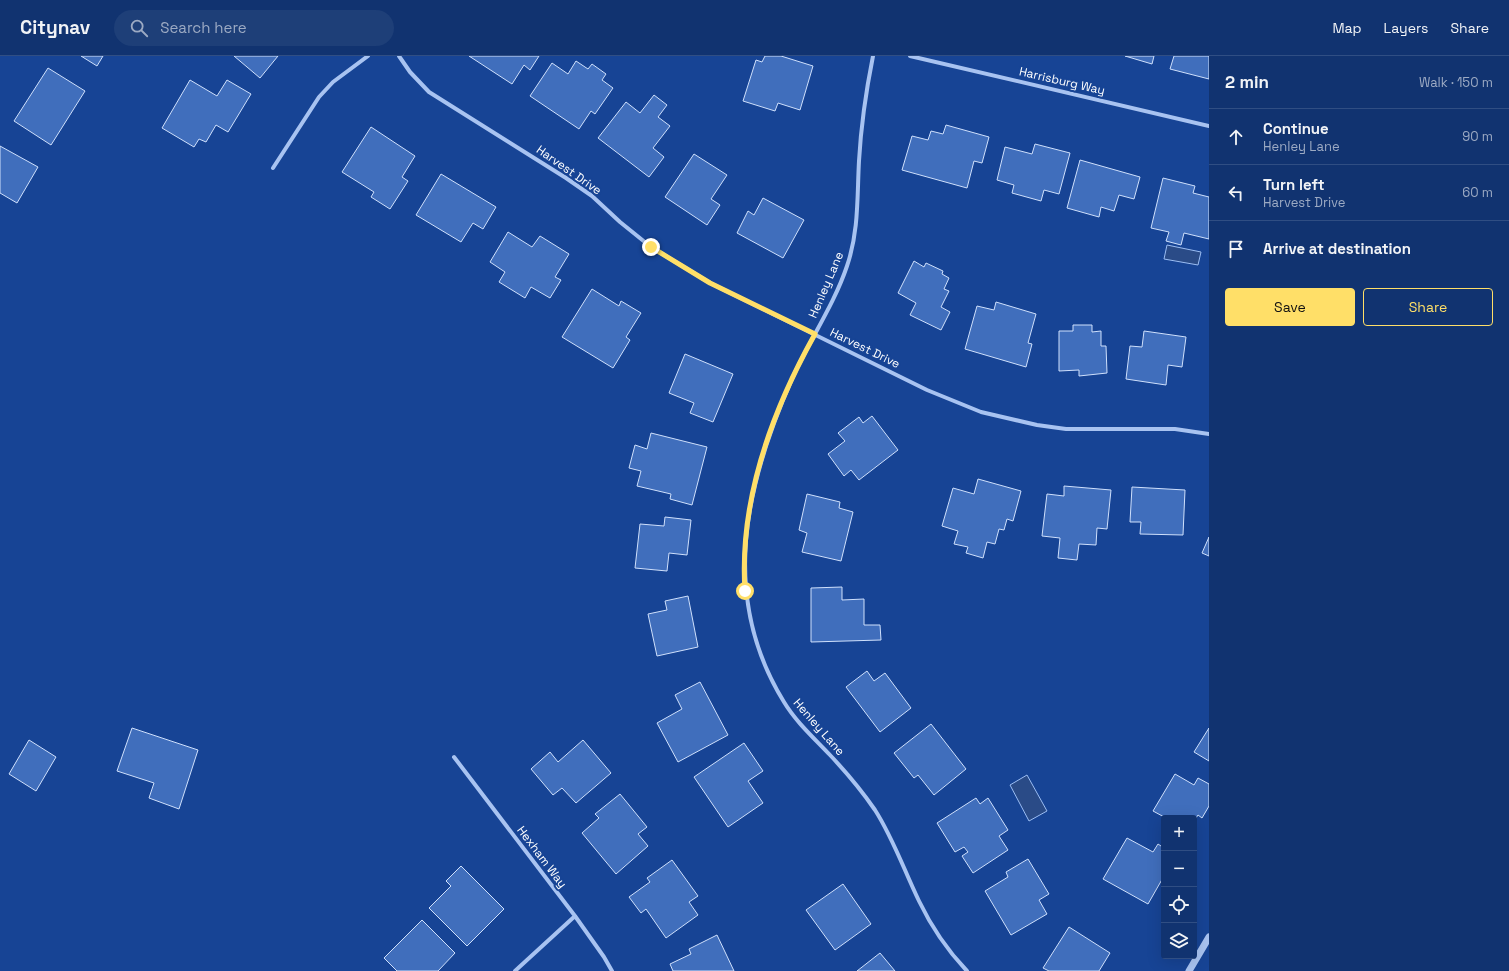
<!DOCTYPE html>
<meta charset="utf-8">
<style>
body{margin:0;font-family:"Space Grotesk",sans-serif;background:#1e3f78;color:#f1f3f6}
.controls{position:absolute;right:12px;bottom:12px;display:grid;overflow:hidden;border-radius:4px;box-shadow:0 4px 16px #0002}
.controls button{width:36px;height:36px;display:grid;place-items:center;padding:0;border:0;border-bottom:1px solid #304e83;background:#113370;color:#f1f3f6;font:20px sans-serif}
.stop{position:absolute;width:12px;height:12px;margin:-9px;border:3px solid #ffdf68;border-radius:50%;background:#fff}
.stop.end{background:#ffdf68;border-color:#fff;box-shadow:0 1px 4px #0008}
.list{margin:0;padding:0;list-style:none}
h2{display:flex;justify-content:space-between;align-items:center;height:52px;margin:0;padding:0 16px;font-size:17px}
h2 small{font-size:13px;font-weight:400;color:#9caac3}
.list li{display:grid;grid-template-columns:26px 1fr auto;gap:12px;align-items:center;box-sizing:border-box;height:56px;padding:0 16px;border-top:1px solid #304e83}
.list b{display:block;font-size:15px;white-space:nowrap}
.list p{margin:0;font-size:13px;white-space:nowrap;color:#9caac3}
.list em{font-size:13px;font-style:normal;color:#9caac3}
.actions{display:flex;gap:8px;padding:12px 16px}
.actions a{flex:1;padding:9px 0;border:1px solid #ffdf68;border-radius:4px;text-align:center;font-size:14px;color:#ffdf68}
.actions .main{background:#ffdf68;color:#111}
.icon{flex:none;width:22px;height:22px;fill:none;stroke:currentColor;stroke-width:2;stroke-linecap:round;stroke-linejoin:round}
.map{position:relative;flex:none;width:1209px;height:915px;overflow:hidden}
header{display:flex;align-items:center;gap:24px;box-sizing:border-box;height:56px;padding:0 20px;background:#113370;border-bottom:1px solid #304e83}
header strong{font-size:19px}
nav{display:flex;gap:22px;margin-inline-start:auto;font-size:14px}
.search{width:280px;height:36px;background:#1e3f78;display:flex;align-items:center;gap:10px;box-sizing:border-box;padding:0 14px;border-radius:22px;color:#9caac3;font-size:15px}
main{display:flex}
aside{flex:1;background:#113370}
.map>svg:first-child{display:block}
.water{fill:#2a4b87;stroke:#9bbdf3}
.building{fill:#406ebc;stroke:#cfe0fc}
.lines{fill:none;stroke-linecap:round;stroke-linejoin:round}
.minor{stroke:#a8c3f1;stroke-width:4}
.tertiary{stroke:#a8c3f1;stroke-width:7}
.route{stroke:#ffdf68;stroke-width:5}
.labels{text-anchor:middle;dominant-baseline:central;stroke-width:4;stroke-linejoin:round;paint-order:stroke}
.street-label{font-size:12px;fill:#fff;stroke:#174495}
</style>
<header>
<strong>Citynav</strong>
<div class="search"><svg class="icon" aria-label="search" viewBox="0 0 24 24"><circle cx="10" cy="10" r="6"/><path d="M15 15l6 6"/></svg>Search here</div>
<nav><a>Map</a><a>Layers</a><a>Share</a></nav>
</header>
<main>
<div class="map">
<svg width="1209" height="915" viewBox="0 0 1209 915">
<rect width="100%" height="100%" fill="#174495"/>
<!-- water -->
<path class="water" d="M1167 189 1201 196 1198 209 1164 203Z
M1027 719 1047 755 1029 765 1010 729Z"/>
<!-- building -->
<path class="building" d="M81 0H103L97 10Z
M234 0H278L260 22Z
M469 0H539L530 14 524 9 512 28Z
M765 0H781L813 10 800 54 778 47 775 55 743 45 756 4 762 6Z
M1125 0H1154L1152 8Z
M1174 0H1209V23L1170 13Z
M576 5 588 13 592 8 606 18 602 24 613 32 595 58 591 55 579 73 530 40 552 7 568 18Z
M48 12 85 35 51 89 14 65Z
M190 24 217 40 227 24 251 38 228 76 216 69 206 86 199 83 194 91 162 72Z
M654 39 667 49 658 61 670 70 653 92 664 101 649 121 598 82 626 46 640 57Z
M946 69 989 81 982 107 974 105 967 132 902 114 912 80 928 84 931 75 943 78Z
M371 71 415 100 402 121 408 125 390 153 371 141 374 136 342 116Z
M1035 88 1070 97 1059 138 1044 134 1041 145 1012 137 1014 129 997 124 1005 91 1032 98Z
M0 90 38 111 17 147 0 137Z
M694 98 727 119 711 143 720 149 707 169 665 141Z
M1080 104 1140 121 1134 143 1119 139 1114 155 1101 151 1099 161 1067 152Z
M441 118 496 151 483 173 473 167 461 186 416 159Z
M1163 122 1195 130 1193 137 1209 141V183L1184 177 1181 189 1166 185 1169 176 1151 172Z
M763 142 804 164 783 202 737 177 748 155 754 159Z
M508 176 532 191 540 180 569 198 555 221 561 224 550 242 531 231 525 242 499 226 505 216 490 206Z
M914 205 924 211 926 207 943 215 942 218 949 222 944 233 949 235 941 251 950 256 941 274 910 259 916 247 898 237Z
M592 233 619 250 621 245 641 257 626 281 630 284 613 312 562 281Z
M996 246 1036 258 1028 287 1032 288 1026 311 965 293 977 250 994 254Z
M1073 269H1092V276L1101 275V290H1106L1107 317 1079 320V314L1059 315V275H1073Z
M1144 275 1186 281 1182 311 1168 309 1166 329 1126 323 1130 290 1142 291Z
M685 298 733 318 713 366 690 357 694 347 669 337Z
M872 360 898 394 859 424 851 414 844 420 828 398 845 385 838 377 859 361 863 367Z
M651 377 707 391 692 449 670 443 671 438 637 430 641 415 629 412 635 389 647 393Z
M978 423 1021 435 1013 465 1007 463 1004 474 999 473 995 488 987 486 983 502 966 497 968 491 954 488 958 475 942 470 953 432 974 438Z
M1064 430 1111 434 1107 473 1097 472 1096 489 1079 488 1077 504 1058 502 1060 482 1042 480 1047 438 1064 440Z
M1132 431 1185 434 1183 479 1140 478 1141 466H1130Z
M807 438 840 446 839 452 853 456 841 505 802 496 807 477 799 474Z
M665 461 691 464 687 499 669 497 667 515 635 512 640 468 664 470Z
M1209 481V500L1202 497Z
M842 531V544L864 543V569H880L881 584 811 586V532Z
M688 540 698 591 657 600 648 558 667 554 665 545Z
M867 615 874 625 885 617 911 652 880 676 846 631Z
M700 626 728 679 678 706 657 667 682 653 675 639Z
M931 668 966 713 934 739 918 719 914 722 894 697Z
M132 672 198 694 179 753 149 742 154 727 117 715Z
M1209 672V705L1194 696Z
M29 684 56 701 36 735 9 718Z
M583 684 611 717 576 747 562 732 553 739 531 713 550 696 558 706Z
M744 687 763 715 748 725 763 747 728 771 694 721Z
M1175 718 1194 729 1198 722 1209 728V750L1202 762 1198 759 1194 765V762H1166L1153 755Z
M620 738 647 771 638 778 648 790 616 818 582 777 599 762 595 758Z
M976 742 980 748 988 742 1008 774 999 780 1008 794 973 817 962 800 968 796 964 791 955 796 937 767Z
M1127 782 1153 796 1158 788 1164 792V820L1148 848 1103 823Z
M1028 803 1049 838 1039 844 1047 858 1011 879 985 835 1008 821 1006 816Z
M672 804 698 840 689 846 698 859 666 882 646 853 641 857 629 841 650 826 647 822Z
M461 810 504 853 467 890 429 852 451 830 446 825Z
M843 828 871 868 835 894 806 854Z
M422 864 455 897 438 915H397L384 902Z
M1069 871 1110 897 1099 915H1049L1043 912Z
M717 879 734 915H673L670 908 691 898 689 893Z
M880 897 895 915H857Z"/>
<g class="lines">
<!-- minor -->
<path class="minor" d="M399 0 410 16 429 36 566 122 592 140 620 166 651 191 710 227 927 334 981 356 1037 369 1066 373H1175L1209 378
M873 0C866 35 861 69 859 105 857 141 859 175 847 210 834 249 809 285 792 323 745 429 719 541 784 646 796 666 814 682 830 699 846 716 862 735 875 754 893 782 904 814 919 845 931 870 948 895 967 915
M910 0 1209 70
M273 112 319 41 333 26 368 0
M454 701 575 860 604 901 612 915
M515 915 575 860"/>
<!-- tertiary -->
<path class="tertiary" d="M1189 915 1209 881"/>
</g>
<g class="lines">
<!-- route -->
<path class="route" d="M651 191 710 227 815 278C772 355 739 446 745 535"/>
</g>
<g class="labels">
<!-- street labels -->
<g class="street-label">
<text transform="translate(1062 25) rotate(13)">Harrisburg Way</text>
<text transform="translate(569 114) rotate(35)">Harvest Drive</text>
<text transform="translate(826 229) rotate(-67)">Henley Lane</text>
<text transform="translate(865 292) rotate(26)">Harvest Drive</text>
<text transform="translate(819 671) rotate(49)">Henley Lane</text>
<text transform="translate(542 801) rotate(53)">Hexham Way</text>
</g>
</g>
</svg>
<div class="controls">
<button>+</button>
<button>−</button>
<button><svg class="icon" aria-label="locate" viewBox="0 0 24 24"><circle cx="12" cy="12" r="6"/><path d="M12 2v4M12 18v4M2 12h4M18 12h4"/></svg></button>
<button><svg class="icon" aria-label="layers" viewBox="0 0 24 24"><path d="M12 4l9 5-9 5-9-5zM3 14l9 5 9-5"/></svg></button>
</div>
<div class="stop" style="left:745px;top:535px"></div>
<div class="stop end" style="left:651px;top:191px"></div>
</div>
<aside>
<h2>2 min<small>Walk · 150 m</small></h2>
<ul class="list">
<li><svg class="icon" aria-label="ahead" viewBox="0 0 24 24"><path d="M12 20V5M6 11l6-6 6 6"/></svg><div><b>Continue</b><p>Henley Lane</p></div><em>90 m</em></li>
<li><svg class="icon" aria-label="left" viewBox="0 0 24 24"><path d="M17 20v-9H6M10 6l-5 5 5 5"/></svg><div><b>Turn left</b><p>Harvest Drive</p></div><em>60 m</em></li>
<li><svg class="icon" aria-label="arrive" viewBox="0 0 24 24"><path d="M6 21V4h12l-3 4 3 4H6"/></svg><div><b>Arrive at destination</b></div></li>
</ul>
<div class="actions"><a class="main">Save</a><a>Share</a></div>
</aside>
</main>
